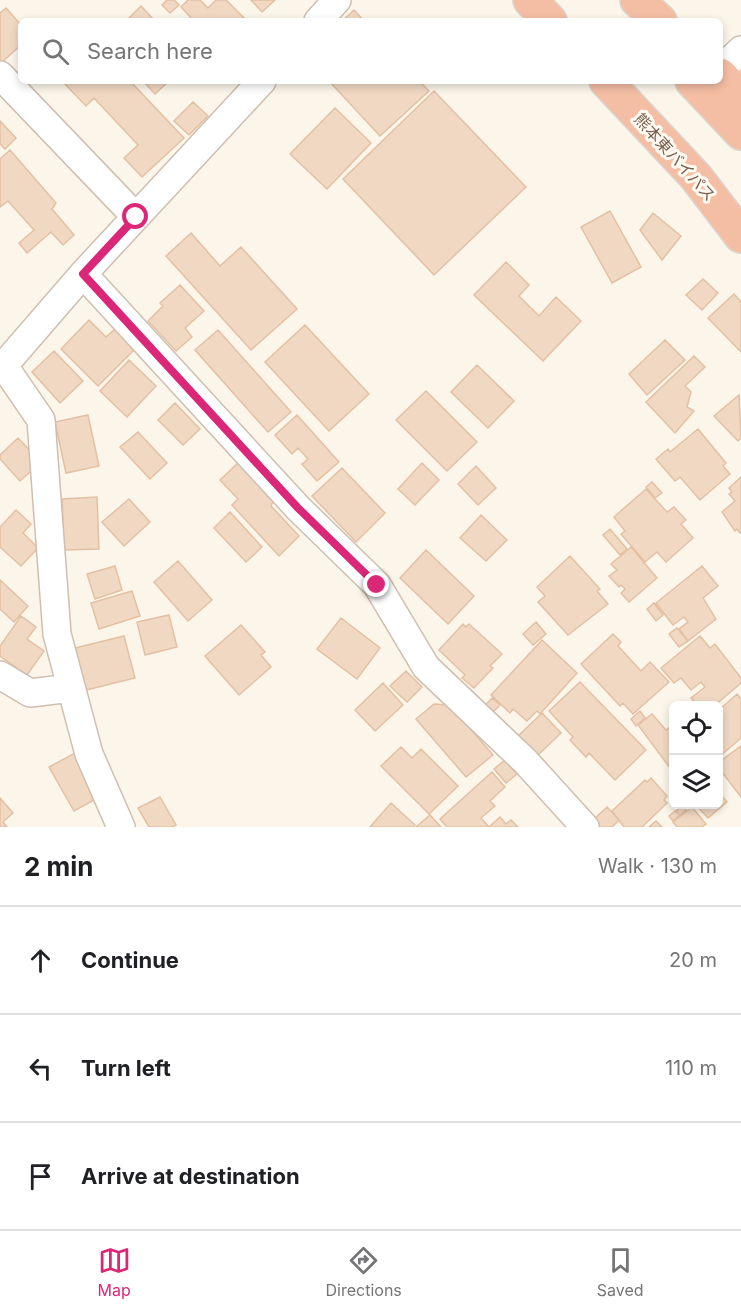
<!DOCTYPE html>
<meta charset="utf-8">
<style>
body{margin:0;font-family:Inter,"Noto Sans JP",sans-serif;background:#f2f2f2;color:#202124}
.controls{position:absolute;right:18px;bottom:18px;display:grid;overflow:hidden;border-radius:9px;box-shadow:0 3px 9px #0003}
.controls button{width:54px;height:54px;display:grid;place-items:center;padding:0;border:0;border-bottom:2px solid #e0e0e0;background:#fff;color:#202124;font:30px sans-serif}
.stop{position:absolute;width:18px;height:18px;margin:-14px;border:4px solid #db2777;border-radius:50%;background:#fff}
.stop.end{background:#db2777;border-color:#fff;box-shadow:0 2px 6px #0008}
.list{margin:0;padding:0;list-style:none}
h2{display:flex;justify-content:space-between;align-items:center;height:78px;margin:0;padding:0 24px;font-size:26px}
h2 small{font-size:20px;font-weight:400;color:#757577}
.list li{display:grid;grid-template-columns:39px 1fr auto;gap:18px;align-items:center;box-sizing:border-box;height:108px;padding:0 24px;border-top:2px solid #e0e0e0}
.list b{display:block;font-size:22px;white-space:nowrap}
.list em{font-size:20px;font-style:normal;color:#757577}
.icon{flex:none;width:33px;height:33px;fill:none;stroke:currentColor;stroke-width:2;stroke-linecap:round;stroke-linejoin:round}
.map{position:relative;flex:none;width:741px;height:827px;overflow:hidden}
.search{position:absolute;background:#fff;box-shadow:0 3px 9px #0003;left:18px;right:18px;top:18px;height:66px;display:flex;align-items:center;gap:15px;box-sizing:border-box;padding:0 21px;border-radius:9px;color:#757577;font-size:22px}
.sheet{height:402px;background:#fff}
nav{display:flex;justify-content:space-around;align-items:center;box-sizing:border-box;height:84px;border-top:2px solid #e0e0e0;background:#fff;font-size:16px;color:#757577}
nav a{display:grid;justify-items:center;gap:3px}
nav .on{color:#db2777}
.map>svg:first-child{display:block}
.building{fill:#f1d8c3;stroke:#e3c0a3;stroke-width:1.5}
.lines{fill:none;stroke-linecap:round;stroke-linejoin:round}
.minor-casing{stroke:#cebfb0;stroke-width:30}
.highway-casing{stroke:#dcd5d1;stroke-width:36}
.minor{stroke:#fff;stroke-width:27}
.highway{stroke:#f4bea4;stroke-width:33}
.route{stroke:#db2777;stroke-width:8}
.labels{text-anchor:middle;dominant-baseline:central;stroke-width:6;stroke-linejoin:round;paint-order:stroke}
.street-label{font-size:16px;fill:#775f4e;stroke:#fefaf1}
</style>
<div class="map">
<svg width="741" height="827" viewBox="0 0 741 827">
<rect width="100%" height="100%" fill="#fcf6ea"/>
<!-- building -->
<path class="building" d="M167 0H174L179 5 170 13 162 5Z
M188 0H200L208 8 216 0H226L244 18 240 21H194L181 7Z
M251 0H275L262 12Z
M141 6 155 21H126Z
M6 8 21 25V45L0 64V13Z
M354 10 364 21H342Z
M62 81H130L184 138 142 177 124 158 138 145 94 98 86 106Z
M143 81H169L155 94Z
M329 81H419L429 91 380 136Z
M434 91 526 187 434 275 343 179Z
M193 102 208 116 189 135 174 121Z
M335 108 371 143 327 189 290 154Z
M0 121 16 138 5 149 0 144Z
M10 150 56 203 52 209 74 235 63 245 51 232 27 253 19 243 34 230 8 201 0 207V159Z
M610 211 641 267 612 283 581 227Z
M653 213 681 236 662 260 640 230Z
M191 233 220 266 241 247 297 309 251 350 166 256Z
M506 262 529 285 519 296 539 316 556 297 581 321 543 361 474 295Z
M703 279 718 293 702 310 686 295Z
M180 285 204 311 185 328 192 337 176 351 148 321 163 306 160 303Z
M734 294 741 302V352L708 318Z
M89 320 106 337 115 329 136 348 98 386 61 349Z
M305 325 369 394 329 431 265 362Z
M218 330 291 412 268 432 195 350Z
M665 340 685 360 647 395 629 374Z
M54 351 83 381 60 403 32 372Z
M694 356 705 367 685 386 691 392 687 407 694 411 675 433 646 402Z
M129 360 156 386 127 417 100 391Z
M477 365 514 401 488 428 451 392Z
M426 391 477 442 447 471 396 420Z
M739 395 741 438 738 441 714 416Z
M175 403 200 429 183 445 158 420Z
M88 415 99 466 66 473 55 422Z
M297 415 339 462 317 481 302 464 308 459 298 448 292 454 275 435Z
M698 429 726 463 723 466 730 474 700 500 680 477 675 481 656 459 668 449 670 452Z
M138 432 167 463 150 479 120 447Z
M18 438 41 462 20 481 0 459V455Z
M241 460 275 497 271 506 299 536 279 556 232 505 238 499 220 480Z
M422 463 439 480 415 505 398 489Z
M476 466 496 488 478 505 458 484Z
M342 468 385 513 356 542 312 496Z
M741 477V532L740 533 737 529 735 531 722 512 735 501 729 494 732 492 729 488Z
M652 482 662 493 655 498 646 487Z
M646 489 667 512 674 507 686 520 681 524 693 538 666 562 657 552 645 562 621 534 625 531 614 517Z
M97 497 99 549 64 550 62 499Z
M129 499 150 522 124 546 102 522Z
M16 510 31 524 23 533 38 548 21 566 0 547V527Z
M230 512 262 547 246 562 214 528Z
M481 515 507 540 486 561 460 538Z
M610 529 627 549 620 555 603 535Z
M631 547 657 578 629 602 621 593 625 589 621 585 619 587 609 576 617 570 611 564Z
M426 550 474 596 448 624 400 578Z
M570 556 600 589 597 591 608 604 568 635 538 602 545 596 537 587Z
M178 561 212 600 188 621 154 582Z
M115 566 122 590 95 599 87 574Z
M702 566 718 586 703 598 716 619 688 641 679 629 688 622 684 617 673 625 656 603Z
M0 580 28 606 14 622 0 609Z
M132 591 140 616 99 629 91 603Z
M654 603 663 615 656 621 647 609Z
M169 615 177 647 145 655 137 622Z
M21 616 36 627 27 639 44 651 27 675 0 656V646Z
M341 618 380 648 357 679 317 649Z
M536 622 546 634 533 645 523 634Z
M463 624 466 627 469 624 502 654 490 666 493 668 474 688 462 678 465 675 439 650Z
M241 625 265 652 261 655 271 667 239 695 205 656Z
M677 628 688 641 679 647 669 634Z
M613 634 621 642 618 646 641 671 650 662 669 682 633 714 623 703 620 706 581 664Z
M124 636 135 678 86 690 75 648Z
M700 636 710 648 715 644 741 678V683L714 706H697L691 698 705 687 701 682 691 690 681 678 674 683 661 668Z
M542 640 577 673 540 714 537 711 527 721 513 709 510 713 491 695Z
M406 671 422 687 407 702 390 686Z
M580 682 646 750 615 780 589 753 586 757 570 740 573 737 549 711Z
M383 683 403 705 375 731 355 710Z
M737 694 741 699V738L719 757 718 711Z
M492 698 500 705 489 716 482 709Z
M434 704 450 705 493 755 466 777 416 719Z
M640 711 645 718 636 726 631 719Z
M542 713 561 733 535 758 516 738Z
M652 714 666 730 669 728 674 733 673 772 638 725Z
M741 746V797L718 767V763Z
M401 747 412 758 421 749 458 786 429 814 381 766Z
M79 751 103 795 74 811 49 767Z
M505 760 517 774 506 783 494 769Z
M492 772 505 787 490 801 495 806 481 818 489 827H447L440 819Z
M651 778 667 796 664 800 667 803 642 827H624L612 811 645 780 647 782Z
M718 792 727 802 708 818 696 805 718 804Z
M160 797 176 825 172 827H149L138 808Z
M0 798 13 813 3 822 7 827H0Z
M391 803 415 825 413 827H370Z
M682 805 686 810 680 815 676 811Z
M607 807 619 820 612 827H599L593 820Z
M692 807 706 824 702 827H677L673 822Z
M675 811 680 815 673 821 669 816Z
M430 815 441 827H416Z
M500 817 506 824 511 820 518 827H489Z
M656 821 662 827H649Z"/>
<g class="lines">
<defs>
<path id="minor" d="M318 21 337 0
M720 70 741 50
M0 75 136 217
M83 274 298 508 377 585 426 667 525 761 585 827
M4 366 41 420 57 634 89 754 121 827
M0 370 83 274 262 81
M0 675 30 693 71 688"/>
<path id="highway" d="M530 0 550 21
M637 0 660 21
M720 75 741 97
M606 81 696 177 741 236
M692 81 741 133"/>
</defs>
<!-- minor casing -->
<use href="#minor" class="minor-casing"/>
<!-- highway casing -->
<use href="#highway" class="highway-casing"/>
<!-- minor -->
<use href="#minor" class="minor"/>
<!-- highway -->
<use href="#highway" class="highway"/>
</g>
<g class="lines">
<!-- route -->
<path class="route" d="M136 217 83 274 298 508 377 585"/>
</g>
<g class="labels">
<!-- street labels -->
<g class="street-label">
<text transform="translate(675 157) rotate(48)">熊本東バイパス</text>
</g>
</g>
</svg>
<div class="controls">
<button><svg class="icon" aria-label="locate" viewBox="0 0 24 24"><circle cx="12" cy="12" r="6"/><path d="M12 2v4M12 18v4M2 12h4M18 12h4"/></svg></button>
<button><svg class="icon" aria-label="layers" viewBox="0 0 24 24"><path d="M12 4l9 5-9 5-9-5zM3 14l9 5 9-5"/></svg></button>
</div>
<div class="stop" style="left:136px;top:217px"></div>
<div class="stop end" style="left:377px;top:585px"></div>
<div class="search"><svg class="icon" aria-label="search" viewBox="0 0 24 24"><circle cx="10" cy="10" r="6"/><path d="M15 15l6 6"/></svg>Search here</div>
</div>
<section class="sheet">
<h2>2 min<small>Walk · 130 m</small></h2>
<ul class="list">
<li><svg class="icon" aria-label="ahead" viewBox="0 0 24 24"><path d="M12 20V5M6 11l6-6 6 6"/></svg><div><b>Continue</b></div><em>20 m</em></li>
<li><svg class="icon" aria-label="left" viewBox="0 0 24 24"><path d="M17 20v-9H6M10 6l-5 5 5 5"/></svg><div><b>Turn left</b></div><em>110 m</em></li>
<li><svg class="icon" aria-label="arrive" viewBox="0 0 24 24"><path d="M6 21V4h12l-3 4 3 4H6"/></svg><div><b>Arrive at destination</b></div></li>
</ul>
</section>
<nav>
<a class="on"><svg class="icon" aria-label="map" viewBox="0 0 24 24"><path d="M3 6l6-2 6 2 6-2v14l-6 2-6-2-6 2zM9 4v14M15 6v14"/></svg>Map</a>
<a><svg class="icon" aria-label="directions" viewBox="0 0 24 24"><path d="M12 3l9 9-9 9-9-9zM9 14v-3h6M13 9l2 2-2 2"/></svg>Directions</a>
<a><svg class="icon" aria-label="saved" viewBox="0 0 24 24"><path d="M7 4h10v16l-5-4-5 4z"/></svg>Saved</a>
</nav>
